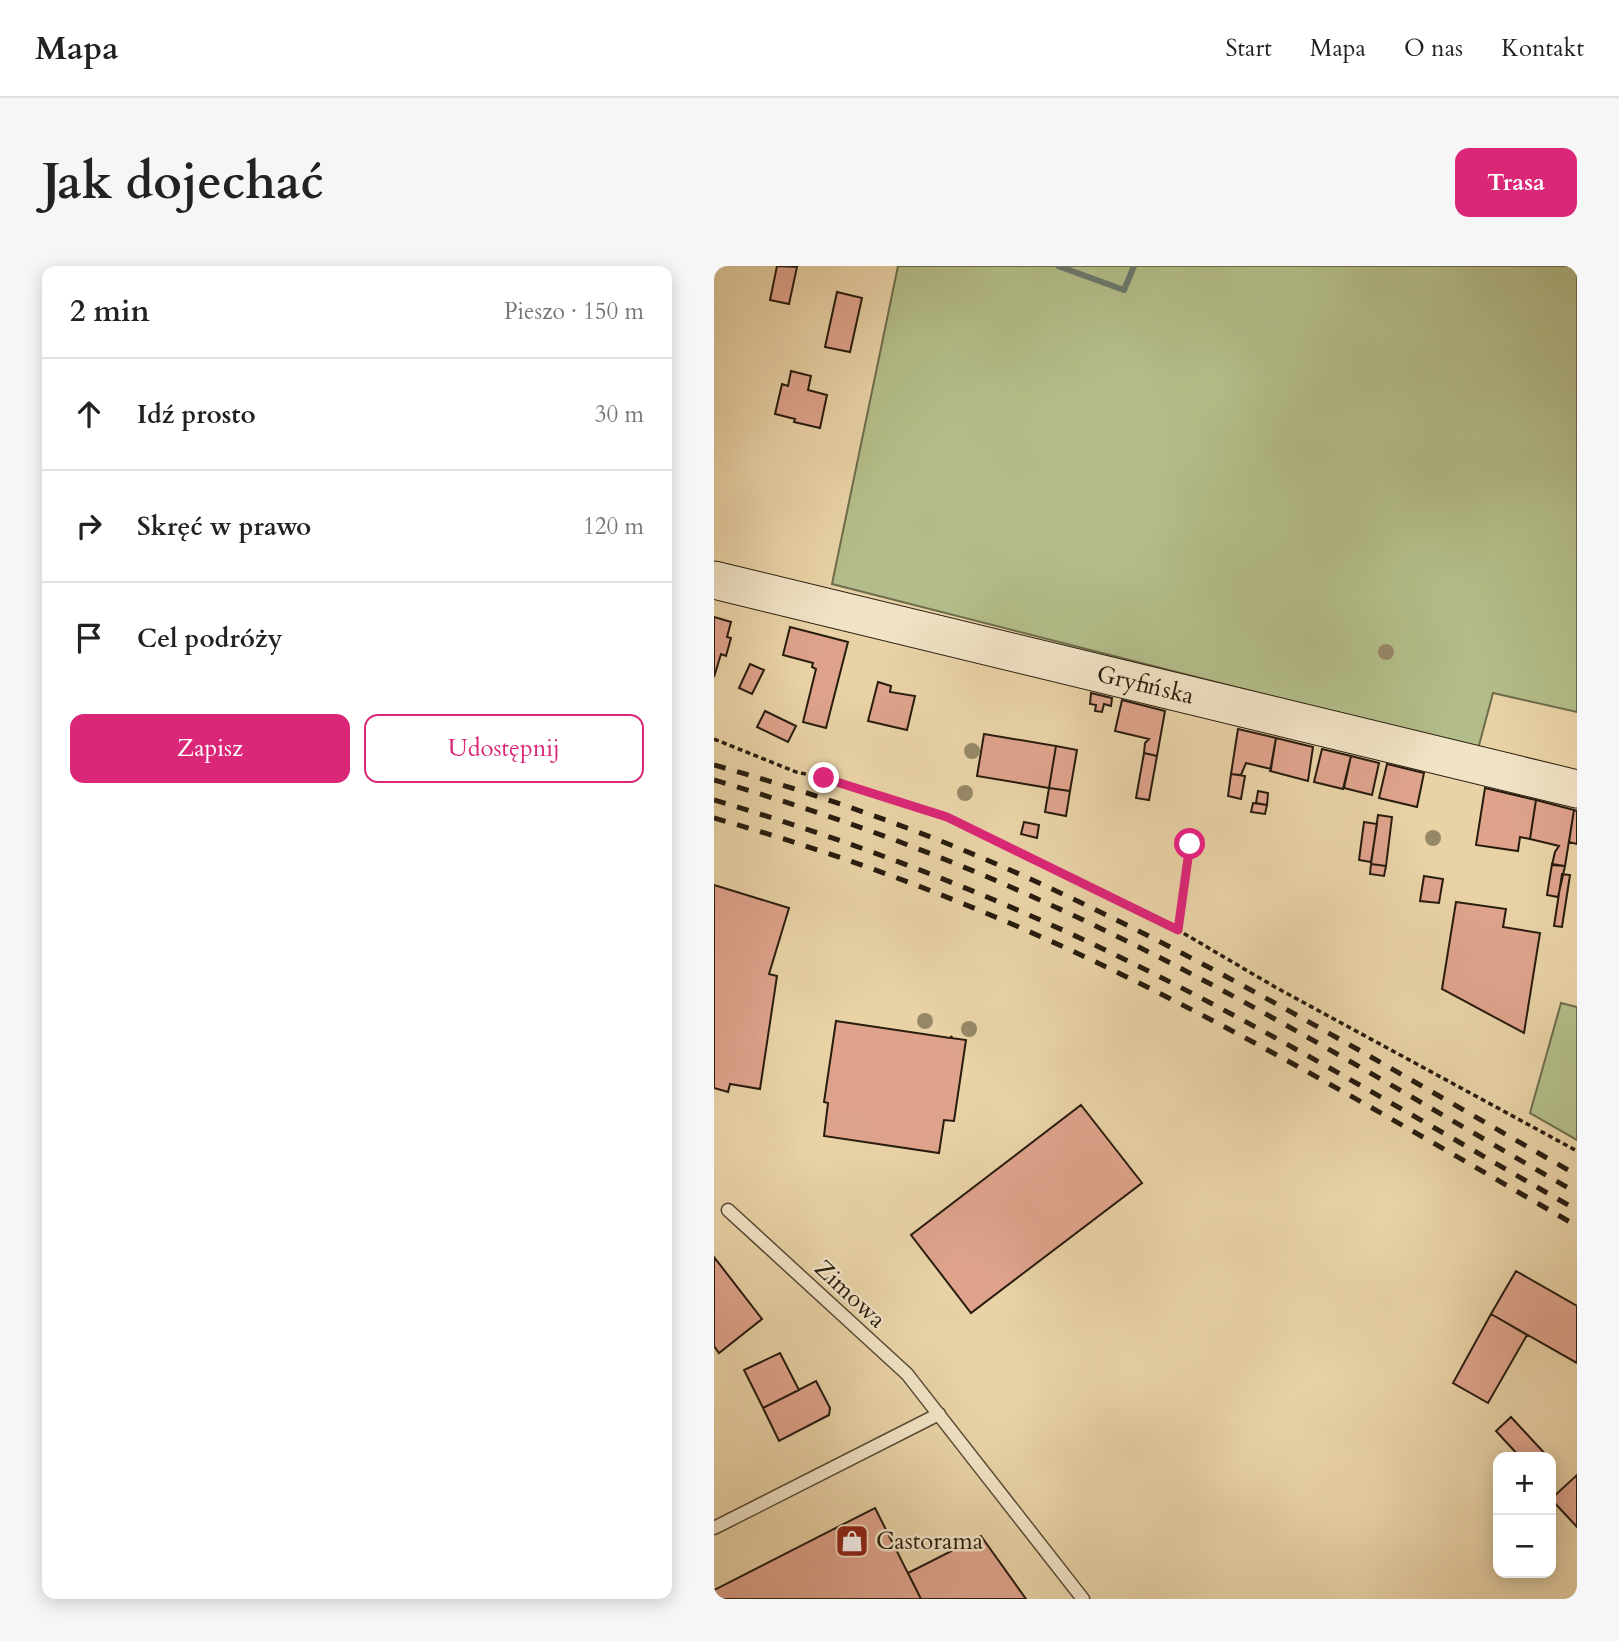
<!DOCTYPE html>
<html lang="pl">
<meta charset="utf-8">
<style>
body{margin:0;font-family:Cardo,serif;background:#f6f6f6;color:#222}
.controls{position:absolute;right:21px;bottom:21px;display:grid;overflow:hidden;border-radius:14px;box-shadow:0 4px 18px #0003}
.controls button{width:63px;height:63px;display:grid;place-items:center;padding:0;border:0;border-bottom:2px solid #e0e0e0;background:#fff;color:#222;font:35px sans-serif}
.stop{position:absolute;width:21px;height:21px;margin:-16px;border:5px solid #db2777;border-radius:50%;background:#fff}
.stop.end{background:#db2777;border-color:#fff;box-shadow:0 2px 7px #0008}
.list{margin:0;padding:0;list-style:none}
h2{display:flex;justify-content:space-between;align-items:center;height:91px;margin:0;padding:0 28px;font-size:30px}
h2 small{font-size:23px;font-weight:400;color:#767676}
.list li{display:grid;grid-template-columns:46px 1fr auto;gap:21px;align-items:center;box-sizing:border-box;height:112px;padding:0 28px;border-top:2px solid #e0e0e0}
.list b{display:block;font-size:26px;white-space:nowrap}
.list em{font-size:23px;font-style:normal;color:#767676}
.actions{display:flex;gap:14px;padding:21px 28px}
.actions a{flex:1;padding:16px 0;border:2px solid #db2777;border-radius:14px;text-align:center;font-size:24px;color:#db2777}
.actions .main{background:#db2777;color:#fff}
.icon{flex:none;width:38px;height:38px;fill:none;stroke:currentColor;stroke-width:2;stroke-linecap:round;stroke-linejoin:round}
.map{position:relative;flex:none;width:863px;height:1333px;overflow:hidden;border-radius:14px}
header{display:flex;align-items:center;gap:42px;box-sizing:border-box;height:98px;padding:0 35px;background:#fff;border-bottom:2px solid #e0e0e0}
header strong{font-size:33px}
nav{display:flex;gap:38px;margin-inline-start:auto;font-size:24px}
.intro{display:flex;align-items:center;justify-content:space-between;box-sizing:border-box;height:168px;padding:0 42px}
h1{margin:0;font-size:49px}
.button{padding:18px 32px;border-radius:14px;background:#db2777;color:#fff;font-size:24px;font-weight:700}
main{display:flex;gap:42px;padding:0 42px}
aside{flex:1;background:#fff;border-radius:14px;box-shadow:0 4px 18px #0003}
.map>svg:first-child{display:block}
.green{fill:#b3bd89;stroke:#6e6c4c;stroke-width:2}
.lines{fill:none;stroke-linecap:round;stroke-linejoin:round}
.stream{stroke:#6b786d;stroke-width:6}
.building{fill:#dfa38c;stroke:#281c0e;stroke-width:2}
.lane-casing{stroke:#584a34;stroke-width:15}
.secondary-casing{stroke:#281c0e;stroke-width:39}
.path{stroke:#281c0e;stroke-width:3.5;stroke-dasharray:5 3.5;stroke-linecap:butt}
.lane{stroke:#f0e2c5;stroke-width:12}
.secondary{stroke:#f0e2c5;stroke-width:37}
.rail{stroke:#281c0e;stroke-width:5;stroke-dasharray:12 12;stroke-linecap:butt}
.tree{fill:#968867}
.route{stroke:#db2777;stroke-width:9}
.labels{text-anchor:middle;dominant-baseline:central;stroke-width:5;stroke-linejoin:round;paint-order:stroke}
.street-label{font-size:24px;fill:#281c0e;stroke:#f0e2c5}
.poi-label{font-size:24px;fill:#281c0e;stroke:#f0e2c5;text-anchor:start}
</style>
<header>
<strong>Mapa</strong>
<nav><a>Start</a><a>Mapa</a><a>O nas</a><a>Kontakt</a></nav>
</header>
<div class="intro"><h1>Jak dojechać</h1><a class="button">Trasa</a></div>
<main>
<aside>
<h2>2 min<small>Pieszo · 150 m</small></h2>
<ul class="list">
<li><svg class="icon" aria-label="ahead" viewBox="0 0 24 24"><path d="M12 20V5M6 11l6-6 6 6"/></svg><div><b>Idź prosto</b></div><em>30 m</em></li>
<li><svg class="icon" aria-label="right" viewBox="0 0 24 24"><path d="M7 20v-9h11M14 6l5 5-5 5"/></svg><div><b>Skręć w prawo</b></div><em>120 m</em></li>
<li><svg class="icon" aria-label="arrive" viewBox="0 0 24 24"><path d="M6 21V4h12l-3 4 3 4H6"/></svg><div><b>Cel podróży</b></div></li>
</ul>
<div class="actions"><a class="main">Zapisz</a><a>Udostępnij</a></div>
</aside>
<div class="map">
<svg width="863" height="1333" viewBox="0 0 863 1333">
<rect width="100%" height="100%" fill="#e8d2a6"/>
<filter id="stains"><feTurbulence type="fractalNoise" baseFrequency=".00286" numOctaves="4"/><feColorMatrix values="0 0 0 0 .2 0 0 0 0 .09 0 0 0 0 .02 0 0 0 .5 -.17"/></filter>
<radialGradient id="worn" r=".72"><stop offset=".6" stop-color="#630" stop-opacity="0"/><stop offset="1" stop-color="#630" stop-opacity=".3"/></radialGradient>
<!-- green -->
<path class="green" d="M184 0H863V446L779 427 764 483 118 318Z
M847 737 863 741V874L816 847Z"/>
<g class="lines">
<!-- stream -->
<path class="stream" d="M344 0 410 24 420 0"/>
</g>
<!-- building -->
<path class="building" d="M63 0 83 1 75 38 56 34Z
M123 26 148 32 136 86 111 81Z
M77 105 97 110 94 124 113 129 106 162 80 156 81 153 61 148 68 118 74 120Z
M0 351 17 356 13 371 17 372 12 390 7 388 0 411Z
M76 361 134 376 112 462 89 456 102 403 98 401 99 397 69 389Z
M36 398 50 404 38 428 25 422Z
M164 416 177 420 176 426 201 430 193 464 154 455Z
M377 427 398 432 397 440 390 438 388 446 381 445 382 439 376 438Z
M408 434 451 445 443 490 430 487 431 477 435 473 401 465Z
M51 445 82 460 74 476 43 461Z
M524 463 562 472 557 503 532 497 527 509 517 508Z
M270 468 342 480 335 522 263 510Z
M562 472 599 481 594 515 556 505Z
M342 480 363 484 356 525 335 522Z
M608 483 637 490 629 523 600 516Z
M430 487 443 490 435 534 422 532Z
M637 490 665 497 658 529 630 522Z
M673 498 710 507 703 541 665 532Z
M517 508 531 510 527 533 514 530Z
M335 522 356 525 352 550 331 546Z
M771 522 822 534 816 573 806 571 804 585 762 579Z
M544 525 554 527 553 539 542 537Z
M822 534 860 544 851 600 838 599 841 586 845 580 816 573Z
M539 537 553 539 551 548 537 546Z
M860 544 863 545V578L855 576Z
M664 549 678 551 672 600 657 598Z
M310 556 325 559 323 572 307 568Z
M650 556 663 558 657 596 645 594Z
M657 598 672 600 670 610 656 608Z
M838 598 851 600 844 631 833 629Z
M848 608 856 609 848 661 840 660Z
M710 610 729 613 725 637 706 635Z
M0 619 75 642 55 708 63 710 46 823 16 818 14 826 0 822Z
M742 636 792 643 789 661 826 667 810 767 728 723Z
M122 755 236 772 238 770 237 772 252 774 240 855 230 854 225 887 110 870 114 837 110 836Z
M367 839 428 917 257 1047 197 969Z
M0 991 48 1053 5 1087 0 1080Z
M802 1005 863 1040V1097L777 1048Z
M777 1048 813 1069 774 1137 739 1117Z
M66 1087 85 1124 49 1142 30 1104Z
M102 1115 116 1142 115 1149 65 1175 49 1142Z
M797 1151 834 1191H806L782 1165Z
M863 1209V1261L837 1233Z
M161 1242 207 1333H0V1324Z
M267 1270 312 1333H207L194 1307Z"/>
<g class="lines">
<defs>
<path id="lane" d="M14 944 193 1108 369 1333
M0 1262 225 1148"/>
<g id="secondary">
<path id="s1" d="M0 314 863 523"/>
</g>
</defs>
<!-- lane casing -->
<use href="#lane" class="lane-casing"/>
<!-- secondary casing -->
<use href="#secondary" class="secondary-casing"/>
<!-- path -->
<path class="path" d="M0 473 82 506 110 512 233 551 464 664 561 721 863 885
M464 664 476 578"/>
<!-- lane -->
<use href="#lane" class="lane"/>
<!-- secondary -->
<use href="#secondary" class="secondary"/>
<!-- rail -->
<path class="rail" d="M0 499C115 531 229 572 338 623 519 707 690 811 863 909
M0 514C112 547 221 586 328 635 513 718 687 826 863 927
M0 534C132 573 261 622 385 681 549 759 705 854 863 944
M0 552C152 595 301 654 443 726 586 798 724 880 863 960"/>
</g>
<!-- trees -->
<g class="tree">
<circle cx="672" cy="386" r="8"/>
<circle cx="258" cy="485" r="8"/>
<circle cx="251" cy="527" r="8"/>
<circle cx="719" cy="572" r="8"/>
<circle cx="211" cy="755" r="8"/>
<circle cx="255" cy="763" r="8"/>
</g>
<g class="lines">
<!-- route -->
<path class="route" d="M110 512 233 551 464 664 476 578"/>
</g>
<!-- icons -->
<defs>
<symbol id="shop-square" viewBox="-11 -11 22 22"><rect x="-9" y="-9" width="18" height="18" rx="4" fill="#8f2418" stroke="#f0e2c5"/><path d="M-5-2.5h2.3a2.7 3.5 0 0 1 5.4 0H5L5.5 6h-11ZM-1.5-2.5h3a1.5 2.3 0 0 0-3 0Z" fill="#fff"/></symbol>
</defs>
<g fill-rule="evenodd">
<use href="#shop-square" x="119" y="1256" width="38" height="38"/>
</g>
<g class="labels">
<!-- street labels -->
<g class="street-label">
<text stroke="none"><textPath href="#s1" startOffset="444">Gryfińska</textPath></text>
<text transform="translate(136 1028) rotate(43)">Zimowa</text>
</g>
<!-- poi labels -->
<g class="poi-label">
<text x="162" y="1275">Castorama</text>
</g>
</g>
<rect width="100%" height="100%" filter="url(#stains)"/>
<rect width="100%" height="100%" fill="url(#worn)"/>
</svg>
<div class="controls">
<button>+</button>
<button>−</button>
</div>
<div class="stop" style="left:476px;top:578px"></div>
<div class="stop end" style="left:110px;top:512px"></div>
</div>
</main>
